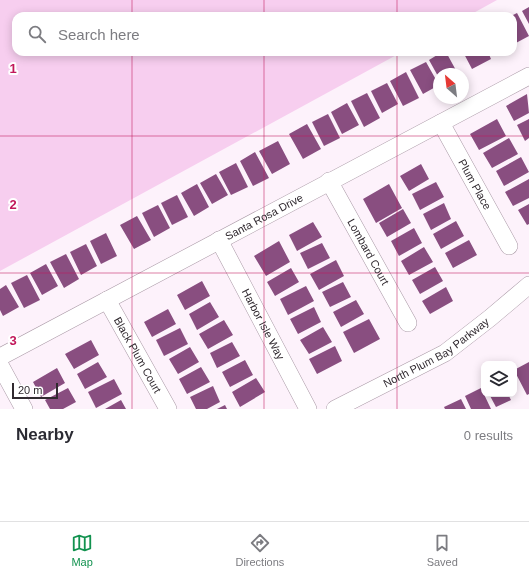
<!DOCTYPE html>
<style>
body{margin:0;font-family:Helvetica,sans-serif;background:#f2f2f3;color:#2b2b33}
.controls{position:absolute;right:12px;bottom:12px;display:grid;overflow:hidden;border-radius:8px;box-shadow:0 2px 10px #0003}
.controls button{width:36px;height:36px;display:grid;place-items:center;padding:0;border:0;border-bottom:1px solid #e1e1e2;background:#fff;color:#2b2b33;font:20px sans-serif}
.compass{position:absolute;left:433px;top:68px;width:36px;height:36px;border-radius:50%;background:#fff;box-shadow:0 2px 10px #0003;rotate:332deg}
.scale{position:absolute;left:12px;bottom:10px;width:46px;box-sizing:border-box;padding-left:4px;border:2px solid #312a30;border-top:0;font-size:11px;line-height:14px;white-space:nowrap;color:#312a30;-webkit-text-stroke:3px #fff;paint-order:stroke}
.list{margin:0;padding:0;list-style:none}
h2{display:flex;justify-content:space-between;align-items:center;height:52px;margin:0;padding:0 16px;font-size:17px}
h2 small{font-size:13px;font-weight:400;color:#7c7c81}
.icon{flex:none;width:22px;height:22px;fill:none;stroke:currentColor;stroke-width:2;stroke-linecap:round;stroke-linejoin:round}
.map{position:relative;flex:none;width:529px;height:409px;overflow:hidden}
.search{position:absolute;background:#fff;box-shadow:0 2px 10px #0003;left:12px;right:12px;top:12px;height:44px;display:flex;align-items:center;gap:10px;box-sizing:border-box;padding:0 14px;border-radius:12px;color:#7c7c81;font-size:15px}
.sheet{height:112px;background:#fff}
nav{display:flex;justify-content:space-around;align-items:center;box-sizing:border-box;height:56px;border-top:1px solid #e1e1e2;background:#fff;font-size:11px;color:#7c7c81}
nav a{display:grid;justify-items:center;gap:2px}
nav .on{color:#12924f}
.map>svg:first-child{display:block}
.green{fill:#f7ceef}
.building{fill:#894e80}
.lines{fill:none;stroke-linecap:round;stroke-linejoin:round}
.minor-casing{stroke:#aa99a6;stroke-width:18}
.minor{stroke:#fff;stroke-width:17}
.grid{fill:none;stroke:#c2185b;stroke-width:1;stroke-opacity:0.55}
.labels{text-anchor:middle;dominant-baseline:central;stroke-width:4;stroke-linejoin:round;paint-order:stroke}
.street-label{font-size:11px;fill:#312a30;stroke:#fff}
.grid-label{font-size:13px;text-anchor:middle;font-weight:bold;fill:#c2185b;stroke:#fff;stroke-width:4;stroke-linejoin:round;paint-order:stroke}
</style>
<div class="map">
<svg width="529" height="409" viewBox="0 0 529 409">
<rect width="100%" height="100%" fill="#fdf2fb"/>
<!-- green -->
<path class="green" d="M0 0H497L468 16H16V52H402L0 271Z"/>
<!-- building -->
<path class="building" d="M529 7V24L522 11Z
M517 13 529 36 514 44 513 15Z
M442 52H446L458 74H439V78L429 60Z
M463 52H488L491 59 472 69Z
M493 52H501L495 56Z
M426 62 439 85 423 94 410 70Z
M406 72 419 98 403 106 390 81Z
M387 83 398 104 382 113 371 91Z
M367 93 380 118 364 127 351 101Z
M527 94 529 113 514 121 506 106Z
M347 103 359 125 342 134 331 112Z
M328 114 340 138 324 146 312 122Z
M497 119 506 136 479 150 470 134Z
M529 119V138L525 141 517 125Z
M307 124 321 149 303 159 289 134Z
M509 138 518 154 492 168 483 153Z
M278 141 290 164 272 174 259 151Z
M255 152 269 178 253 186 240 161Z
M521 157 529 172 504 186 496 171Z
M236 163 248 187 231 195 219 172Z
M421 164 429 179 409 191 400 176Z
M216 174 228 195 212 204 200 183Z
M529 179V198L513 206 505 192Z
M436 182 444 197 420 210 412 194Z
M197 184 209 207 194 216 181 193Z
M389 184 402 208 376 223 363 199Z
M177 195 188 217 172 225 161 203Z
M444 203 451 219 431 230 423 214Z
M529 204V224L527 225 518 210Z
M158 205 170 228 154 237 142 213Z
M403 209 411 223 387 237 379 223Z
M137 216 151 240 134 249 120 225Z
M456 221 464 236 441 249 433 234Z
M313 222 322 237 297 251 289 235Z
M414 228 422 243 399 256 391 241Z
M106 233 117 256 101 264 90 241Z
M469 240 477 255 453 268 445 253Z
M279 241 290 262 266 276 254 256Z
M322 243 330 258 308 269 300 253Z
M86 244 97 266 81 275 70 252Z
M424 247 433 262 409 275 401 261Z
M66 254 79 279 64 288 50 262Z
M336 260 344 276 319 290 310 274Z
M46 264 58 286 42 295 30 273Z
M435 267 443 281 420 294 412 280Z
M291 268 299 282 275 296 267 282Z
M27 275 40 300 24 308 11 283Z
M202 281 210 296 185 310 177 295Z
M343 282 351 297 330 307 322 292Z
M6 285 19 307 3 316 0 310V289Z
M306 286 314 301 288 315 280 299Z
M446 287 453 301 430 314 422 301Z
M356 300 364 314 341 327 333 312Z
M210 302 219 317 197 330 189 314Z
M314 307 321 322 298 334 290 319Z
M168 309 176 324 152 337 144 322Z
M369 319 380 339 354 353 343 332Z
M224 320 233 335 208 349 199 334Z
M323 327 332 342 309 354 300 340Z
M180 328 188 344 164 356 156 340Z
M91 340 99 355 74 369 65 354Z
M232 342 240 356 217 368 210 353Z
M335 346 342 361 317 374 309 359Z
M190 347 199 362 178 374 169 359Z
M245 360 253 375 230 387 222 372Z
M98 362 107 377 85 389 77 374Z
M529 362V394L527 395 514 370Z
M201 367 210 382 187 394 179 379Z
M57 368 65 383 41 397 33 382Z
M256 378 265 392 240 407 232 392Z
M114 379 122 394 96 408 88 392Z
M213 386 220 402 207 409H196L190 397Z
M68 388 76 402 63 409H50L45 400Z
M481 388 491 409H471L465 396Z
M489 394H508L511 400 496 407Z
M461 399 466 409H445L444 407Z
M121 400 126 409H105Z
M225 405 227 409H217Z"/>
<g class="lines">
<defs>
<g id="minor">
<path id="s1" d="M441 123 509 246"/>
<path id="s2" d="M329 181 408 323"/>
<path id="s3" d="M219 240 308 409"/>
<path id="s4" d="M107 300 168 409"/>
<path id="s5" d="M0 357 529 76"/>
<path d="M0 365 24 409"/>
<path id="s6" d="M335 409 445 353 490 318 529 285"/>
</g>
</defs>
<!-- minor casing -->
<use href="#minor" class="minor-casing"/>
<!-- minor -->
<use href="#minor" class="minor"/>
</g>
<!-- grid -->
<path class="grid" d="M132 0V16M264 0V16M397 0V16M132 52V409M264 52V409M397 52V409M0 136H529M0 273H529"/>
<g class="labels">
<!-- street labels -->
<g class="street-label">
<text stroke="none"><textPath href="#s1" startOffset="70">Plum Place</textPath></text>
<text stroke="none"><textPath href="#s5" startOffset="299">Santa Rosa Drive</textPath></text>
<text stroke="none"><textPath href="#s2" startOffset="81">Lombard Court</textPath></text>
<text stroke="none"><textPath href="#s3" startOffset="95">Harbor Isle Way</textPath></text>
<text stroke="none"><textPath href="#s6" startOffset="116">North Plum Bay Parkway</textPath></text>
<text stroke="none"><textPath href="#s4" startOffset="63">Black Plum Court</textPath></text>
</g>
</g>
<g class="grid-label">
<text x="13" y="73">1</text>
<text x="13" y="209">2</text>
<text x="13" y="345">3</text>
</g>
</svg>
<div class="controls">
<button><svg class="icon" aria-label="layers" viewBox="0 0 24 24"><path d="M12 4l9 5-9 5-9-5zM3 14l9 5 9-5"/></svg></button>
</div>
<svg class="compass" viewBox="-18 -18 36 36"><path d="M0-13l5 13h-10z" fill="#e53935"/><path d="M0 13l5-13h-10z" fill="#7c7c81"/></svg>
<div class="scale">20 m</div>
<div class="search"><svg class="icon" aria-label="search" viewBox="0 0 24 24"><circle cx="10" cy="10" r="6"/><path d="M15 15l6 6"/></svg>Search here</div>
</div>
<section class="sheet">
<h2>Nearby<small>0 results</small></h2>
<ul class="list">
</ul>
</section>
<nav>
<a class="on"><svg class="icon" aria-label="map" viewBox="0 0 24 24"><path d="M3 6l6-2 6 2 6-2v14l-6 2-6-2-6 2zM9 4v14M15 6v14"/></svg>Map</a>
<a><svg class="icon" aria-label="directions" viewBox="0 0 24 24"><path d="M12 3l9 9-9 9-9-9zM9 14v-3h6M13 9l2 2-2 2"/></svg>Directions</a>
<a><svg class="icon" aria-label="saved" viewBox="0 0 24 24"><path d="M7 4h10v16l-5-4-5 4z"/></svg>Saved</a>
</nav>
